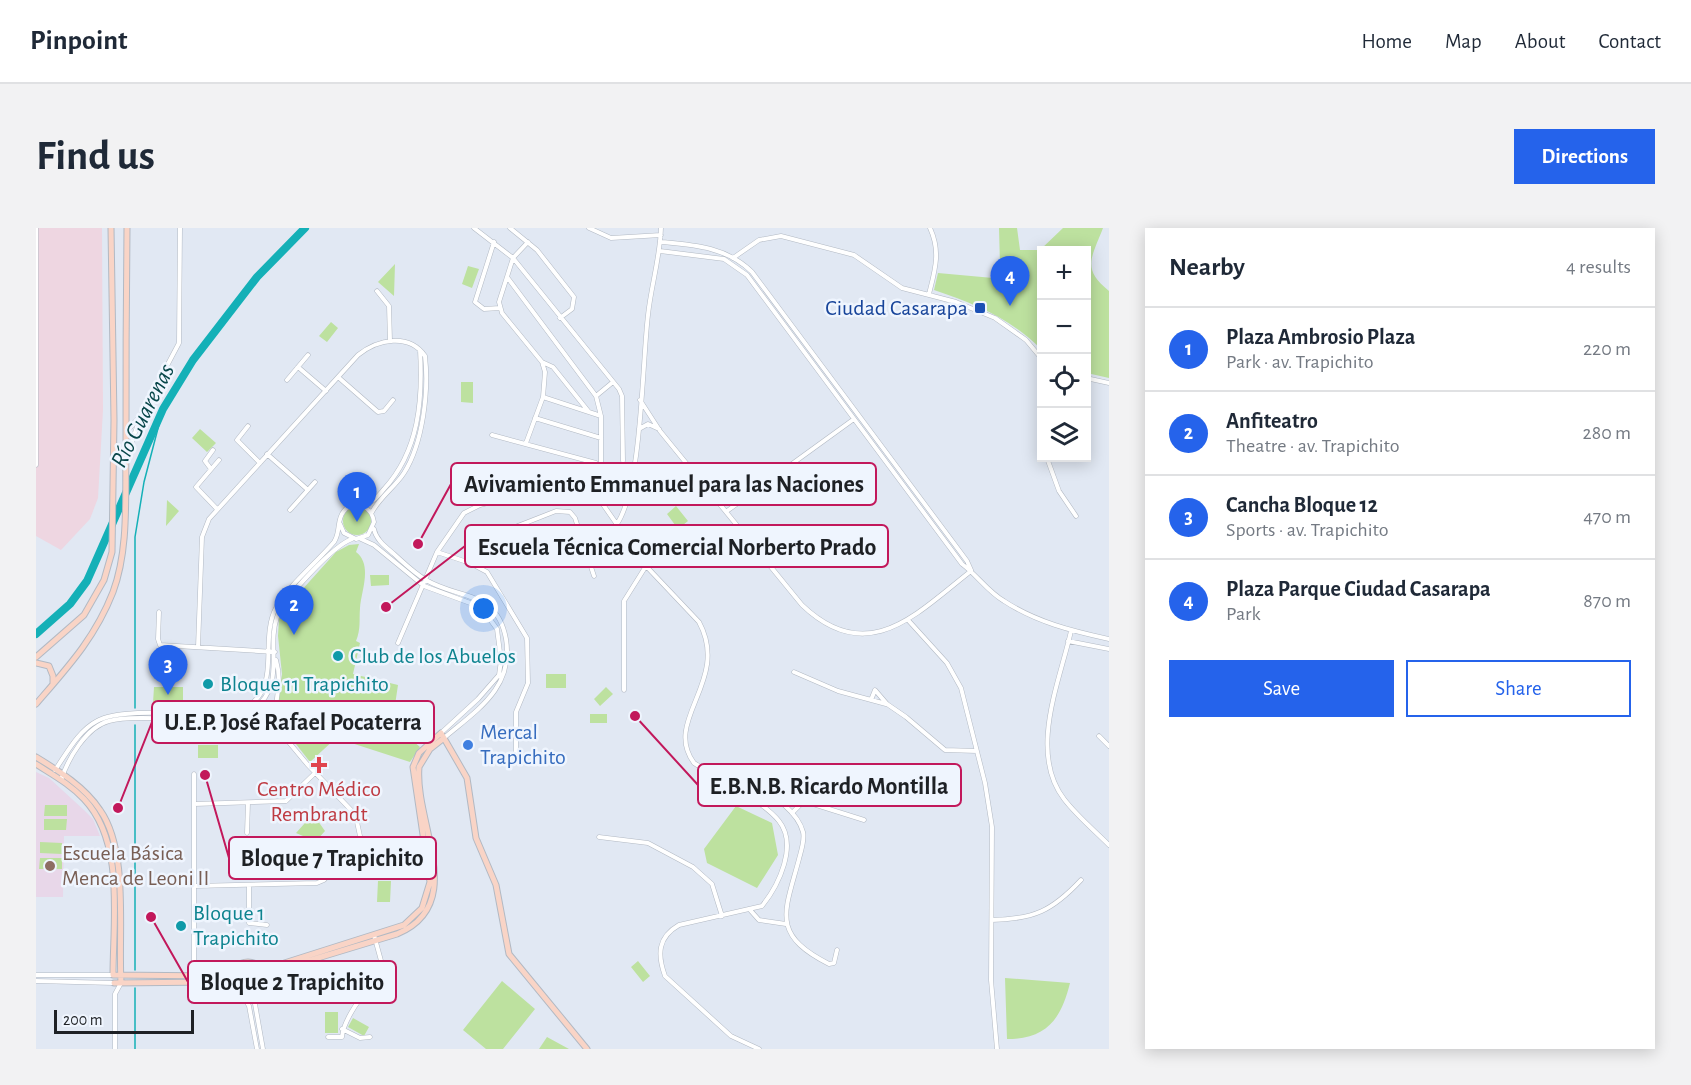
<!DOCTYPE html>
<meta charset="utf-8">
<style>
body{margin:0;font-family:"Alegreya Sans",sans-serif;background:#f2f2f3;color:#1f2937}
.controls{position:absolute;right:18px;top:18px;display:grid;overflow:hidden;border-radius:0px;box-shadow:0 3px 15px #0003}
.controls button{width:54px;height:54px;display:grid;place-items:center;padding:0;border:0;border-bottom:2px solid #e0e1e3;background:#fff;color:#1f2937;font:30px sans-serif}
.scale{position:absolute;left:18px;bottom:15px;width:140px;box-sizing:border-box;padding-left:6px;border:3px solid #1e2125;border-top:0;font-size:16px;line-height:21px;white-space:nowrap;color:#1e2125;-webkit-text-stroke:4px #eff5fe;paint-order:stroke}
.you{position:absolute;left:448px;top:381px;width:21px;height:21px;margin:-15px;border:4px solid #fff;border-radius:50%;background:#1a73e8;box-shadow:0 0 0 9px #1a73e833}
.badge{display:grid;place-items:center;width:39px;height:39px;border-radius:50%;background:#2563eb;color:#fff;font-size:20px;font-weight:700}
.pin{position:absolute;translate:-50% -50px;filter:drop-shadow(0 2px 3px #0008)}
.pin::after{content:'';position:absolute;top:32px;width:21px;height:18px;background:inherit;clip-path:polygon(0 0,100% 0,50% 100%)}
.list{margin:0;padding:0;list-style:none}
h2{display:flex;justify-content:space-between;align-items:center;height:78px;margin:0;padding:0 24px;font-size:26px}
h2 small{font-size:20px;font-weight:400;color:#747a83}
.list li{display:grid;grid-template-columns:39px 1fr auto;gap:18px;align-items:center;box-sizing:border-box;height:84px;padding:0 24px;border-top:2px solid #e0e1e3}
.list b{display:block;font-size:22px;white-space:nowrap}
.list p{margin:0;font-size:20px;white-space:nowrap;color:#747a83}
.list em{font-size:20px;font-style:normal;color:#747a83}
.actions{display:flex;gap:12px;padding:18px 24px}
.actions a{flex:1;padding:14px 0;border:2px solid #2563eb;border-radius:0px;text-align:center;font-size:21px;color:#2563eb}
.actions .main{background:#2563eb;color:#fff}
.icon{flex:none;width:33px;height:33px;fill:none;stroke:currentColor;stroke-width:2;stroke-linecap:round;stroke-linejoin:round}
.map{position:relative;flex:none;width:1073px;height:821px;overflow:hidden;border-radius:0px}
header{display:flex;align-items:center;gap:36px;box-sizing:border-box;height:84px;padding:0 30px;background:#fff;border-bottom:2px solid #e0e1e3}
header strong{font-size:28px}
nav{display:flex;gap:33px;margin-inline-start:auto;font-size:21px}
.intro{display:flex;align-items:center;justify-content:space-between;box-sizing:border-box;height:144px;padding:0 36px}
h1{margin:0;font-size:42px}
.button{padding:15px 27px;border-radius:0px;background:#2563eb;color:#fff;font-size:21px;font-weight:700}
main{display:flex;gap:36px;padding:0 36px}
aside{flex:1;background:#fff;border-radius:0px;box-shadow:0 3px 15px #0003}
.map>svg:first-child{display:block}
.industrial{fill:#eed6e1}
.education{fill:#e8d7e9}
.green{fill:#bde19f}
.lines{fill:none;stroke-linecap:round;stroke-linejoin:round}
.stream{stroke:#14b0b7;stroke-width:1.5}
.river{stroke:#14b0b7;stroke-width:8}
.street-casing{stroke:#b2b9c3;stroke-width:5}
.secondary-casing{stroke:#b2b9c3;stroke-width:7}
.street{stroke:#fff;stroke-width:4}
.secondary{stroke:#f9d4c6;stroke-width:5}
.transit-dot{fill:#1a4fb4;stroke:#eff5fe;stroke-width:2}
.culture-dot{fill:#0f9aa8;stroke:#eff5fe;stroke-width:2}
.shop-dot{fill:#3f7fe0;stroke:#eff5fe;stroke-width:2}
.health-dot{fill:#e0444e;stroke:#eff5fe;stroke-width:2}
.education-dot{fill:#8d6e63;stroke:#eff5fe;stroke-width:2}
.labels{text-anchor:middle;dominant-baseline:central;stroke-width:5;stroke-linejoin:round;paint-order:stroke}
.transit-label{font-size:22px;fill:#164399;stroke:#eff5fe;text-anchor:end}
.culture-label{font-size:22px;fill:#0d838f;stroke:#eff5fe;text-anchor:start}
.shop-label{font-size:22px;fill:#366cbe;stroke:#eff5fe;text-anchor:start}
.health-label{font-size:22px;fill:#be3a42;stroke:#eff5fe}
.education-label{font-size:22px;fill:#785e54;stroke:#eff5fe;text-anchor:start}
.water-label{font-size:24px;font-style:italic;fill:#084649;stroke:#eff5fe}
.leader{fill:none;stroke:#c2185b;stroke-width:2}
.callout-dot{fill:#c2185b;stroke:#eff5fe;stroke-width:2}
.callout{fill:#eff5fe;stroke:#c2185b;stroke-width:2}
.callout-label{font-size:24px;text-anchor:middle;font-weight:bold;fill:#1e2125}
</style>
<header>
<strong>Pinpoint</strong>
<nav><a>Home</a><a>Map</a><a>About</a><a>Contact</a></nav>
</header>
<div class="intro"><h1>Find us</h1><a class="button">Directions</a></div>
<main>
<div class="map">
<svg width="1073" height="821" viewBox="0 0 1073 821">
<rect width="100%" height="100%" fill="#e1e8f3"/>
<!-- industrial -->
<path class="industrial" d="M0 0H66L67 182 62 270 54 291 25 322 0 308Z"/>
<!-- education -->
<path class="education" d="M0 544 13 550 49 583 57 591 64 608H28L27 669H0Z"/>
<!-- green -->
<path class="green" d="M963 0H981L984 22H1004L1027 0H1067C1056 29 1045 41 1073 63V150L1051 145 1050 22H1005V121C974 90 939 76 898 62L902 45 957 50 964 37Z
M359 36 358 68 342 54Z
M432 38 443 41 436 60 426 56Z
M295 94 302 100 291 114 283 108Z
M425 154H437V175L425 174Z
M164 201 180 215 171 224 156 210Z
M131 272 143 283 130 298Z
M640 278 652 293 642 301 631 286Z
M307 293a14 14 0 1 1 28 0a14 14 0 1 1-28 0Z
M323 316 320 324C337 337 325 363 324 380 323 393 325 401 320 413L324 415 317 446 362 457 359 477 364 484 393 490 377 513 384 519 374 534 300 510 274 534 242 493 241 482 246 446 242 408 243 391 247 383 300 324 313 317Z
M334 347H353V357L335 358Z
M510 446H530V460H510Z
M118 459H147V475H117Z
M570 459 577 466 564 478 558 471Z
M554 486H571V495H554Z
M162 517H182V530H162Z
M9 577H31V588H8Z
M700 578 736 595 742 627 721 660 671 635 668 621Z
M277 586 289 603 270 624 267 608 260 605Z
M8 591H31L30 602H8Z
M4 614 26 615V626L4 625Z
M4 630H26V641H3Z
M342 653H355L354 674H341Z
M602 733 614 748 607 754 595 739Z
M969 750 1034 755C1025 791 1011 811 971 811Z
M466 753 499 781 467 821H450L427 802Z
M289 784H302V805H289Z
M317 790 333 799 328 808 312 799Z
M511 809 533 821H503Z"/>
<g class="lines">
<!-- stream -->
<path class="stream" d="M99 480V309L108 254 127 181
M99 497V742
M99 821V760"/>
<!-- river -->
<path class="river" d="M0 406 34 376 51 353 127 181 157 132 221 49 269 0"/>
<defs>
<path id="street" d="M438 0 477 30 583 161 586 168 587 233
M474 0 501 22 538 69 536 81 524 90
M553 0 575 10 625 7
M458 14 439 74 448 81 464 80
M625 14C658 17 691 19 716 44L931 333 935 342
M624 23 688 31 711 47 926 336C941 347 952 364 968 373 1000 394 1036 403 1073 411
M697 30 723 12 745 8 818 27 866 60 920 74 959 90 990 112 1005 130
M471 49 560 168 565 188V239
M341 63 353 78 354 113
M893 66C899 42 905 24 894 0
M506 134 517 139 553 184
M262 139 290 163
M302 149 342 184 348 183 357 172
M1050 150 1073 155
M251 152 272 127
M560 168 577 154
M507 169 565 188
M604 172 624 203 766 377C832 440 880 386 935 343
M499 190 565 210
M212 198 201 212 224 235
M603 201 612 196 623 201
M91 203 106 186
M456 207 560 235 593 265
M490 215 507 169 509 144 506 134 466 85 463 74 477 30 492 14
M231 226 272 262
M91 227 106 185 143 115 144 0
M1011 230 1023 263 1040 288
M0 237V0
M175 241 169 233 177 222
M327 277C337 275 342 268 348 261 383 223 387 172 384 122
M181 281 160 259 183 232
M254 282 279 254
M691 283 818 191
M581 296C606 258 606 137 612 87 615 58 624 30 625 0
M338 301C340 312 350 319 358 326 368 335 378 345 390 352 424 372 461 362 470 411 478 460 441 482 408 510
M325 311 338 317 388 358 445 379 461 401 465 432 463 447 442 471 405 505
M401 324 434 335 451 344 491 410 492 455 480 484V528
M440 337 445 318 451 310 520 283 534 284 539 290 558 348
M123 384 122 411 124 417 239 424
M872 392 911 435 925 460 949 555 956 599 955 752 961 821
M1035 403C1024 453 992 524 1028 571 1041 588 1058 602 1073 617
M1032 413 1073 421
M362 415 401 324 428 285 444 277 533 254H544L559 265 610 338 663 394C695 453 626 492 658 535 681 549 727 573 743 593 762 617 743 657 726 678L643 697C622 709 621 726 629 748L695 808 723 821
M162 419 166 309 173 291 322 127C342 111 373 105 389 128 393 163 387 215 368 245 359 259 344 269 336 284
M240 432C248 460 236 472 241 496
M758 444 802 463 850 476
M588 462V373L610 338
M835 472 839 462 851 476 870 489 909 522 941 523
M224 476 240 494
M231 507H236L243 500
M1063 508 1073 518
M19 542C31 525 42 503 61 493 88 478 160 489 194 485 252 472 221 415 240 380 250 360 282 333 298 314 305 304 300 292 308 283 319 269 336 279 338 294L332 307 320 311 308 305 304 296
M25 552C32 531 50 499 73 493 95 487 143 492 168 492 185 492 203 493 217 482 251 456 230 421 241 389 247 371 298 317 316 311
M714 553C732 565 761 581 767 604 769 612 765 623 763 631 749 684 734 706 793 736L798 735 801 722
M706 566 721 542
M158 576 250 573 279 545
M756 585 765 576 774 575 828 592
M211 605 212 575
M563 609 612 615 657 639 676 656 686 688
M158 658 281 655 288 652 321 615 324 608 321 594 315 582 271 536 236 494C216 487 197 505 178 493
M213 658V695L231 697
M715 683 723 692 750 696
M956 692C998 691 1016 683 1045 652
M0 747H77
M158 748V546
M0 753 78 755
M222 764 219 776 227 821
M207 767 213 778 221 821
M306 801 324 810 334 809
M292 809H306C307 796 320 774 330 765 337 759 345 760 350 751L338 707
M79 821V766L85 755"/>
<path id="secondary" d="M0 429 48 387 68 352 76 324 78 192 75 0
M0 435 13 438 17 448V455
M0 476C32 439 59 410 77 364 93 321 89 269 90 224 90 149 90 75 91 0
M0 529C23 543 49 559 64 582 93 623 82 704 85 754
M0 536C17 547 34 556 48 571 89 614 77 692 77 747L182 748 197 743
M195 751a17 17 0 1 1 34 0a17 17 0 1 1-34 0Z
M223 738H239L368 697 386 680 394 654 377 539 383 525 405 505 431 550 440 610 460 657 473 726 551 821
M229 751 239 743 361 706C433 676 378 595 383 539L394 521 408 510
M78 755 177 754 196 758"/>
</defs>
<!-- street casing -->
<use href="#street" class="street-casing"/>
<!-- secondary casing -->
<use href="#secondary" class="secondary-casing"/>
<!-- street -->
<use href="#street" class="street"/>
<!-- secondary -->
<use href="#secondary" class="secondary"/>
</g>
<!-- markers -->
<rect class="transit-dot" x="938" y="74" width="12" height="12" rx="3"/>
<g class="culture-dot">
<circle cx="302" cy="428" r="6"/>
<circle cx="172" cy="456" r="6"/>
<circle cx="145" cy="698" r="6"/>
</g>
<circle class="shop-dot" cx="432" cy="517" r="6"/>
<path class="health-dot" d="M280 528h6v6h6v6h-6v6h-6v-6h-6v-6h6z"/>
<circle class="education-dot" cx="14" cy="638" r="6"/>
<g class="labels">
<!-- transit labels -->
<g class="transit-label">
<text x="932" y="80">Ciudad Casarapa</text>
</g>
<!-- culture labels -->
<g class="culture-label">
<text x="314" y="428">Club de los Abuelos</text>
<text x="184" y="456">Bloque 11 Trapichito</text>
<text x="157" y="685">Bloque 1<tspan x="157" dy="25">Trapichito</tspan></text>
</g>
<!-- shop labels -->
<g class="shop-label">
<text x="444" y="504">Mercal<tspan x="444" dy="25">Trapichito</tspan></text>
</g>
<!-- health labels -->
<g class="health-label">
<text x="283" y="561">Centro Médico<tspan x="283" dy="25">Rembrandt</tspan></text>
</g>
<!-- education labels -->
<g class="education-label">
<text x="26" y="625">Escuela Básica<tspan x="26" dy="25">Menca de Leoni II</tspan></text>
</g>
<!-- water labels -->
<g class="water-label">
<text transform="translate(107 188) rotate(-63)">Río Guarenas</text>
</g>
</g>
<!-- callouts -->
<path class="leader" d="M382 316L415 256M350 379L429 318M82 580L116 494M599 488L662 557M169 547L193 630M115 689L152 754"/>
<g class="callout-dot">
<circle cx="382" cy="316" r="6"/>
<circle cx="350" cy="379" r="6"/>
<circle cx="82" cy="580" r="6"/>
<circle cx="599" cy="488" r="6"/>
<circle cx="169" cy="547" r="6"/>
<circle cx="115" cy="689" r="6"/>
</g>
<g class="callout">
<rect x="415" y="235" width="425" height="42" rx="6"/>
<rect x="429" y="297" width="423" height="42" rx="6"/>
<rect x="116" y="473" width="282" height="42" rx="6"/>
<rect x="662" y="536" width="263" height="42" rx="6"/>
<rect x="193" y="609" width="207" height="42" rx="6"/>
<rect x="152" y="733" width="208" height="42" rx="6"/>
</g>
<g class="callout-label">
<text x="628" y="264">Avivamiento Emmanuel para las Naciones</text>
<text x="641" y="327">Escuela Técnica Comercial Norberto Prado</text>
<text x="257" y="502">U.E.P. José Rafael Pocaterra</text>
<text x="793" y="566">E.B.N.B. Ricardo Montilla</text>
<text x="296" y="638">Bloque 7 Trapichito</text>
<text x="256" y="762">Bloque 2 Trapichito</text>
</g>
</svg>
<div class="controls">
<button>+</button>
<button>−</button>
<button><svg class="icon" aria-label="locate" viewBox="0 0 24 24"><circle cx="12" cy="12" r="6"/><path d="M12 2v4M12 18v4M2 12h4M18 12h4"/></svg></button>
<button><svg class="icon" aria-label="layers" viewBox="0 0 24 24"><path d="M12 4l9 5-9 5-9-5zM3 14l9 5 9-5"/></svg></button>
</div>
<div class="scale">200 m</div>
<div class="you"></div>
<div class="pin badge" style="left:321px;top:294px">1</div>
<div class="pin badge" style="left:258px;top:407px">2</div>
<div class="pin badge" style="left:132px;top:467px">3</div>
<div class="pin badge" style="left:974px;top:78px">4</div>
</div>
<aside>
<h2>Nearby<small>4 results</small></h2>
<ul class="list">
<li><span class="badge">1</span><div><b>Plaza Ambrosio Plaza</b><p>Park · av. Trapichito</p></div><em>220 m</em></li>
<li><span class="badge">2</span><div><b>Anfiteatro</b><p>Theatre · av. Trapichito</p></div><em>280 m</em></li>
<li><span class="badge">3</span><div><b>Cancha Bloque 12</b><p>Sports · av. Trapichito</p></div><em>470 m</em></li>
<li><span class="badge">4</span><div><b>Plaza Parque Ciudad Casarapa</b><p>Park</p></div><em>870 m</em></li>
</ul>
<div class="actions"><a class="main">Save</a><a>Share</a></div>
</aside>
</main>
